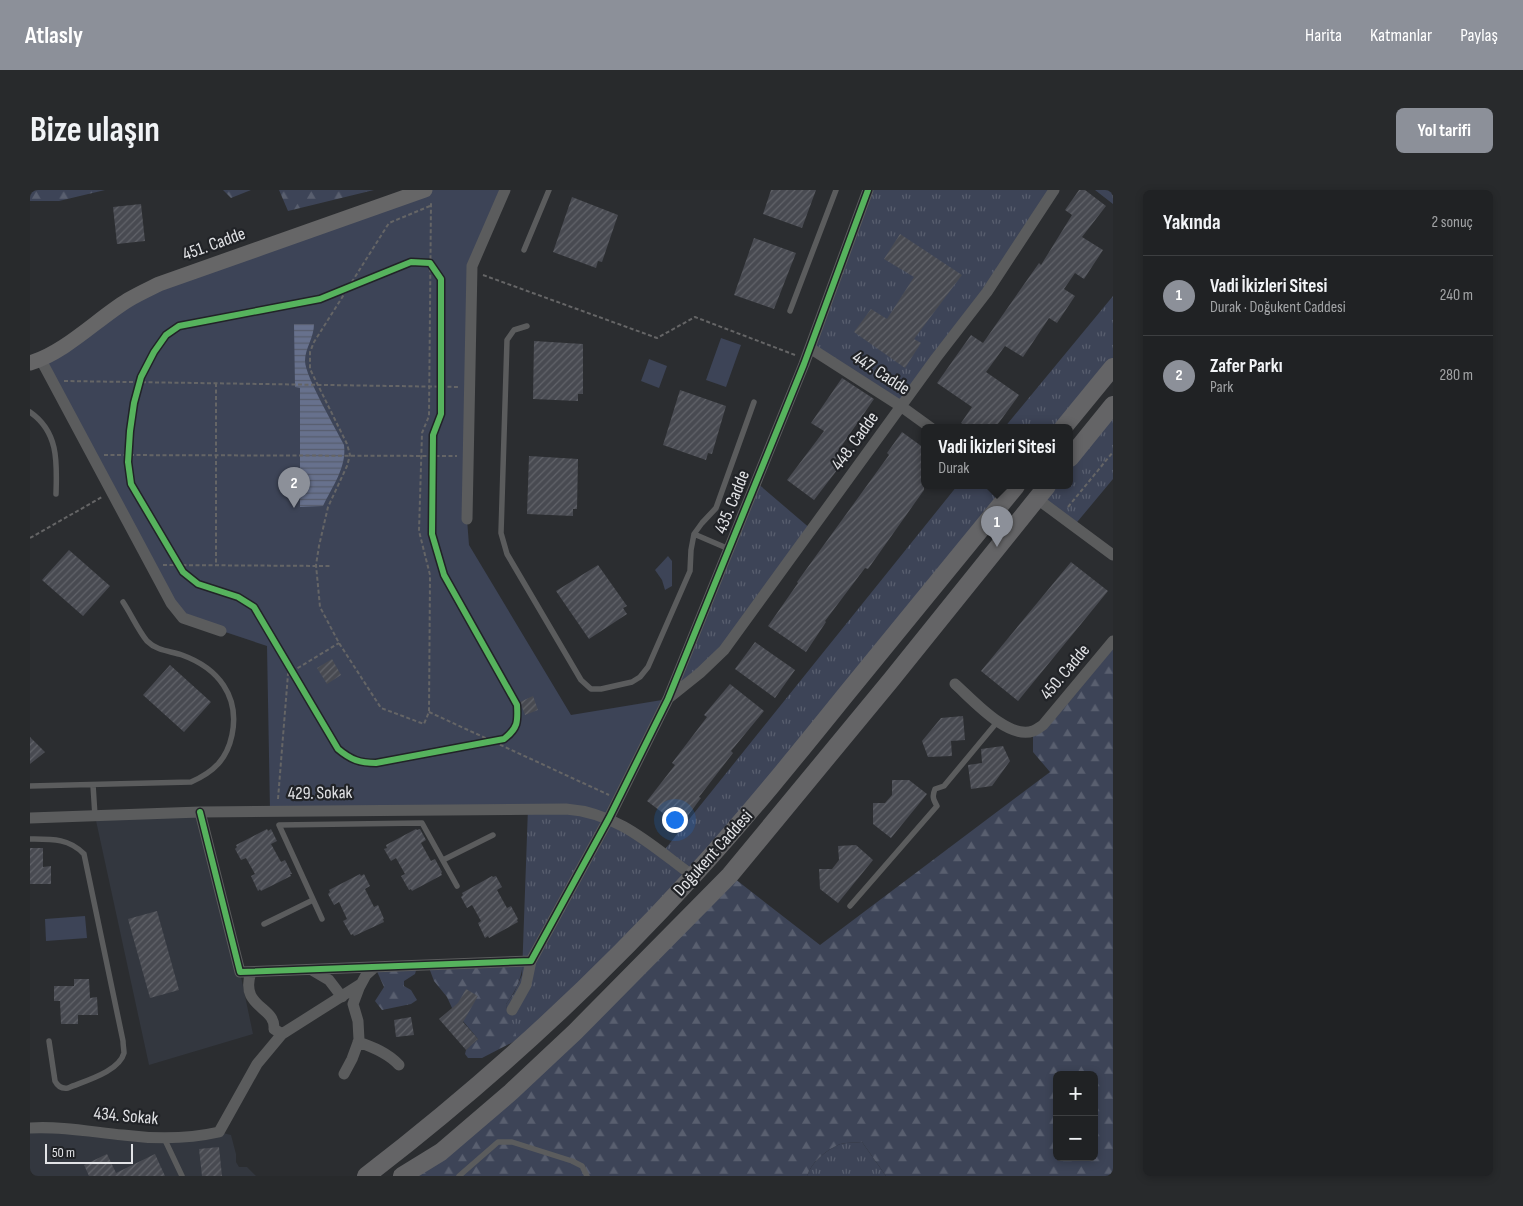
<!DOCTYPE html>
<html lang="tr">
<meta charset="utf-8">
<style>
body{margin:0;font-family:"Sofia Sans Condensed",sans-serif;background:#282a2c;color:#f1f3f6}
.controls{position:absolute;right:15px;bottom:15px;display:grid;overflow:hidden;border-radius:8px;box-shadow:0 2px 8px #0003}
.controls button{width:45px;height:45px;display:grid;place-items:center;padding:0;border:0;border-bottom:1px solid #3d3f41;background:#202224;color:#f1f3f6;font:25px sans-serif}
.scale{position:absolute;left:15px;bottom:12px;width:88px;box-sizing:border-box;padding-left:5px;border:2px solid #e2e3e6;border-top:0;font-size:14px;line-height:18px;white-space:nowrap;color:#e2e3e6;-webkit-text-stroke:4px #212327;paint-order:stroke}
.you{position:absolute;left:644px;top:629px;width:18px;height:18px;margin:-12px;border:4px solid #fff;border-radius:50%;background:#1a73e8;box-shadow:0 0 0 8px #1a73e833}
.badge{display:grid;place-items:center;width:32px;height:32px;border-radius:50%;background:#8c9099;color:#fff;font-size:16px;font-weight:700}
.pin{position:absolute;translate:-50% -41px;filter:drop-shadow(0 1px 2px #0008)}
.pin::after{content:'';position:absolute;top:26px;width:18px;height:15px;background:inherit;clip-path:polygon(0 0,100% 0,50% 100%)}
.popup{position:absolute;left:891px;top:234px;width:152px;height:65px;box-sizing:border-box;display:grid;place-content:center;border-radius:8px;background:#202224;filter:drop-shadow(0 1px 4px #0005);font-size:16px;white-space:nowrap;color:#a2a4a6}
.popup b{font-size:19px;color:#f1f3f6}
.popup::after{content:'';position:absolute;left:50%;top:100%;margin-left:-10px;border:10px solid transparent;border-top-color:#202224}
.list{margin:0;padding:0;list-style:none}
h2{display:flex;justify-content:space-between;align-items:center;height:65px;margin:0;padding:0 20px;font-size:21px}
h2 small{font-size:16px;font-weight:400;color:#a2a4a6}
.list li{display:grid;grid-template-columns:32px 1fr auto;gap:15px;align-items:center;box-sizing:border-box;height:80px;padding:0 20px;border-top:1px solid #3d3f41}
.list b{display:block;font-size:19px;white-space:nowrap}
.list p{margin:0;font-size:16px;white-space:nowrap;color:#a2a4a6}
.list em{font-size:16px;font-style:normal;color:#a2a4a6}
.map{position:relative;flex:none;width:1083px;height:986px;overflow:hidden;border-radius:8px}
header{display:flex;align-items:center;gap:30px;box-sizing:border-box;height:70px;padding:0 25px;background:#8c9099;color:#fff}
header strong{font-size:24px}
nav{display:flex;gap:28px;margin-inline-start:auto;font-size:18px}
.intro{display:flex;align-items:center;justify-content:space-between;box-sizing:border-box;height:120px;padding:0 30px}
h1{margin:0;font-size:35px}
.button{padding:12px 22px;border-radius:8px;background:#8c9099;color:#fff;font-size:18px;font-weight:700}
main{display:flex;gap:30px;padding:0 30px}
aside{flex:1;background:#202224;border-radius:8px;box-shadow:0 2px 8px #0003}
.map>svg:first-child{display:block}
.built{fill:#33373f}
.grass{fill:url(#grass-tufts)}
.forest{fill:url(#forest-firs);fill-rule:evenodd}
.park{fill:#3d4457}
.water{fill:url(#water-rules)}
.building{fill:url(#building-hatch)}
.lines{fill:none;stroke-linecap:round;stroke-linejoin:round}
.path{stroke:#656566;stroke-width:2;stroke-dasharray:4 2.5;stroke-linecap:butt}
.lane{stroke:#5b5c5d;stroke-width:5.5}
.street{stroke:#5b5c5d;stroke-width:11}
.secondary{stroke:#666667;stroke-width:15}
.primary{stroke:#646466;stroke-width:18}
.cycleway-casing{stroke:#212327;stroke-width:9}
.cycleway{stroke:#56b35d;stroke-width:6}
.labels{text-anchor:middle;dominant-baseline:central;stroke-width:4.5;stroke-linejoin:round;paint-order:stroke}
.street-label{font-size:18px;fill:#e2e3e6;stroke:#212327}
</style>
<header>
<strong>Atlasly</strong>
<nav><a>Harita</a><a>Katmanlar</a><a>Paylaş</a></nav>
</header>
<div class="intro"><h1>Bize ulaşın</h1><a class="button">Yol tarifi</a></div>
<main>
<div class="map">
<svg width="1083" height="986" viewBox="0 0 1083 986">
<defs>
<pattern id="grass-tufts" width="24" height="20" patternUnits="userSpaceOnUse" patternTransform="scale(1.25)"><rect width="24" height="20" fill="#3d4457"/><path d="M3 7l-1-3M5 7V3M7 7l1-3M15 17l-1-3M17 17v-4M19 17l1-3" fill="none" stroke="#595f6f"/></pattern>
<pattern id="forest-firs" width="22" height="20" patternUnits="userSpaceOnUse" patternTransform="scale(1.25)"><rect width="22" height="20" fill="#3d4457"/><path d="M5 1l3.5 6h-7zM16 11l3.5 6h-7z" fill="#595f6f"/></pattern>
<pattern id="water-rules" width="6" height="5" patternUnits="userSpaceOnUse" patternTransform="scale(1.25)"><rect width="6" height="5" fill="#67718d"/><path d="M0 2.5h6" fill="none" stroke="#575d6d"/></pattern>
<pattern id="building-hatch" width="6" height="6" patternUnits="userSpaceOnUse" patternTransform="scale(1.25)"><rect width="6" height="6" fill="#484a51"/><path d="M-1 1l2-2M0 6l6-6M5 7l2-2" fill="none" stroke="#62646a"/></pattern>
</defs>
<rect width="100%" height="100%" fill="#2b2d30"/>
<!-- built -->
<path class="built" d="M170 622 210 782 223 844 119 875 65 626Z
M0 938 94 946 189 942 201 945 206 964V972L209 977H217L226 986H0Z"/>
<!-- grass -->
<path class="grass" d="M838 0H1024L872 217 780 158Z
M1065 0H1083V14Z
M1083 106V175L1032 238H974Z
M1083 215V289L1043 337 1006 308 1017 296H1040V268Z
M726 292 782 340 694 460 638 509Z
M927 296H986L663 686 489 860 477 826 476 814 484 803 492 785 498 618 554 620 632 663Z
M832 952 856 986H777C781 973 795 961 808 955 814 952 825 953 832 952Z"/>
<!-- forest -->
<path class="forest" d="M0 0H75L29 11H0Z
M193 0H221L201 8Z
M249 0H344L258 21Z
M1083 451V986H856L832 952C825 953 814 952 808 955 795 961 781 973 777 986H372L411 962 700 685 790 755 1020 582 1003 562V542ZM1027 885H1064V967H1027Z
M493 771C492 788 486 801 476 814 477 828 485 836 487 850L452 868H438L435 864 436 860 448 849 422 818 417 807 404 791 398 775Z
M345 777H387L385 784 374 791V796L381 800 387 810 381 814 352 820 345 811 354 797Z"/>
<!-- park -->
<path class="park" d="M383 0H475L442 76 437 329 439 355 541 525 638 509 579 628 562 622 240 621 237 456 153 428 11 170 98 110Z
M691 148 711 155 696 197 676 190Z
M619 169 637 176 629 198 611 191Z
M638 366 642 371V396L635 400 632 390 625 380Z
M55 726 57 748 16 751 15 729Z"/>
<!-- water -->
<path class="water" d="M264 134H284C284 148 275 158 275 171 275 186 306 239 314 255 317 277 302 297 293 316L270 317V198L265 197Z"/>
<!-- building -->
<path class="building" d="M741 0H786L772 38 733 24Z
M1049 0H1055L1076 16 1052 47 1073 60 1054 89 1045 83 1034 99 1045 106 1027 133 1019 128 993 167 975 156 956 182 989 205 965 238H938L931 233 942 217 907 193 941 145 953 153 1009 73 1011 75 1042 25 1035 20Z
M542 7 588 25 572 72 568 71 566 78 523 62Z
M111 14 115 51 87 54 83 17Z
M870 44 932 85 884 149 891 153 875 178 824 142 841 119 857 129 884 87 854 69Z
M724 48 766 63 744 119 704 105Z
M504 151 553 154V204H548V211L503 209Z
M812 188 844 209 806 264 814 271 784 310 757 290 794 241 781 233Z
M650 200 696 216 682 264 678 263 676 270 633 255Z
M872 242 894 258V300L838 379 835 378 795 431 796 432 776 462 738 436 768 393 767 392 859 265 857 263Z
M499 266 548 269 547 319H543V326L497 324Z
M39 360 80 396 53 426 12 390Z
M1041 372 1078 401 988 511 951 481Z
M568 375 597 416 593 418 597 424 559 449 526 401Z
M725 452 765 480 745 508 705 479Z
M302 469 311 485 297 494 287 478Z
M140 475 181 512 154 542 113 505Z
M700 494 734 521 701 561 703 563 669 607 671 608 650 636 617 611 645 575 642 573 677 527 674 525Z
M503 506 508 520 495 525 490 512Z
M933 526 935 550 921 551 922 566 898 567 892 551 911 528Z
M0 547 15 562 0 574Z
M973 556 980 571 962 596 941 599 938 575 952 573 951 559Z
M862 590H879L897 604 861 648 843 634V613H855L862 605Z
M237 639 238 641 241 639 247 651 241 654 251 672 255 670 262 684H260L261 686 231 701 230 699 228 701 221 686 225 684 216 668 211 670 205 659 207 657 206 655Z
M386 639 387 640 390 639 396 650 391 653 401 671 405 669 412 682 411 683 412 685 382 701 381 699 379 700 371 686 375 684 366 668 361 671 354 659 357 658 356 655Z
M826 655 843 670 808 713 790 699 789 679H802L809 670 808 656Z
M0 658H13V677L21 676V694H0Z
M330 684 331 686 334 684 340 696 335 699 344 717 348 715 354 729H353L354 732 324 746 323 744 321 745 313 731 317 729 309 712 304 715 298 704 300 702 299 700Z
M462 686 463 687 466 686 472 697 467 700 477 718 481 716 488 729 487 730 488 732 459 748 458 746 455 748 448 733 451 731 442 715 437 718 431 707 433 705 432 703Z
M127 721 149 800 120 808 98 729Z
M44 789H59L60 808 67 807 68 825H48V834H31L30 811H24V796H44Z
M436 799 448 806 433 832 448 849 436 860 409 829 428 813Z
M381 827 384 845 366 847 364 830Z
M189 957 192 986H172L169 959Z
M77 964 86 983 125 964 135 986H59L54 975Z"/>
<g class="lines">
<!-- path -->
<path class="path" d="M400 16 359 33 284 152 280 162V179L317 254 320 265 317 276 298 317 289 356 286 375 290 417 309 453 351 518 394 534 399 522 400 385 389 341 392 243 399 226 401 12
M453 85 627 148 665 127 765 165
M34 191 430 197
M186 193V375
M74 265 427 266
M1038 317 1083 262
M0 348 72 307
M133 375 300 376
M399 522 579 605
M248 609 258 484 309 453"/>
<!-- lane -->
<path class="lane" d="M494 60 519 0
M760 121 806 0
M497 136 484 140 477 150 471 343 477 364 551 490 561 499H571L602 492 610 487 618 477 660 381 661 360 664 344 672 333 686 318 724 212
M0 222C29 242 27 273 26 304
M664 344 699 359
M63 595 65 626
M0 596 161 592C184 582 197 569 202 545 210 506 188 478 152 465 140 461 127 461 117 451 108 440 101 424 93 412
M0 649C21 649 39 648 54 664L93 851C93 855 94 860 94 863 89 882 54 891 38 898 32 899 28 897 25 891L19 851
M413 670 463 645
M820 716 907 616C903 609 902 606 905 599L914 596 968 531
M292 729 249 635 392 633 427 696
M234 734 283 710
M134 948 152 986
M429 986 468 952H482L542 971 552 976 557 986"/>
<!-- street -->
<path class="street" d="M780 158 872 217 901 238
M11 170 141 413 153 428 191 441
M1006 308 1083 365
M437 329 442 76 475 0
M925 494C942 509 978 550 1003 541 1006 540 1010 537 1013 535L1083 451
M640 507 670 483 694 460 906 168 957 102 1024 0
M170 622 210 782 501 771 579 628 638 509 774 174 838 0
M0 628 170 622 536 619C589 623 622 656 663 686
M282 780 299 790 312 807
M221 782C209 818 246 816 244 839L252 844
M482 820 496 795 501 771
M328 852C343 857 358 863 369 875
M314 884 322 869 329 850 328 831 323 814 329 798 336 785 345 777
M0 938C31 936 62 942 93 945 124 949 158 949 189 942L227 874 252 844 331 794"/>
<!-- secondary -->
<path class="secondary" d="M0 173C36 162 67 129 98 110 108 104 119 99 129 94L395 0"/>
<!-- primary -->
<path class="primary" d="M1033 238 1083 177
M1040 268 1083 215
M336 986C453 896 563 796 663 686 717 627 767 565 817 503 873 434 930 365 986 296
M372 986 411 962 481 902 545 842 700 685 861 490 1017 296"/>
<defs>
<path id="cycleway" d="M381 72 400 73 411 89V224L403 245 402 344 414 385 487 515C488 532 488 538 474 549L346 573C330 573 321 570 308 559L224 417 208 407 168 394 153 382 101 294 98 272 100 241 104 213 111 187 124 162 136 145 149 136 290 109Z
M170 622 210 782 501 771 579 628 638 509 774 174 838 0"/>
</defs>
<!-- cycleway casing -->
<use href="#cycleway" class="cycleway-casing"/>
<!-- cycleway -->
<use href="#cycleway" class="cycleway"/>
</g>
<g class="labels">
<!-- street labels -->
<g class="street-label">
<text transform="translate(184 54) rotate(-20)">451. Cadde</text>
<text transform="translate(851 183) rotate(33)">447. Cadde</text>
<text transform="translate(825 251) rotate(-54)">448. Cadde</text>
<text transform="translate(702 312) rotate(-68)">435. Cadde</text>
<text transform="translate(1035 482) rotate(-50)">450. Cadde</text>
<text transform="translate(290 603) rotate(-1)">429. Sokak</text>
<text transform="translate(683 663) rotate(-48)">Doğukent Caddesi</text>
<text transform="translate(96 926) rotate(5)">434. Sokak</text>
</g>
</g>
</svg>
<div class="controls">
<button>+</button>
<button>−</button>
</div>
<div class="scale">50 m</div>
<div class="you"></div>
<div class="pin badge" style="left:967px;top:357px">1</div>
<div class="popup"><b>Vadi İkizleri Sitesi</b>Durak</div>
<div class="pin badge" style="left:264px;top:318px">2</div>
</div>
<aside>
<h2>Yakında<small>2 sonuç</small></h2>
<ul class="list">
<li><span class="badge">1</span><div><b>Vadi İkizleri Sitesi</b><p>Durak · Doğukent Caddesi</p></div><em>240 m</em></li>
<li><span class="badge">2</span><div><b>Zafer Parkı</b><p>Park</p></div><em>280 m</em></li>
</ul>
</aside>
</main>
